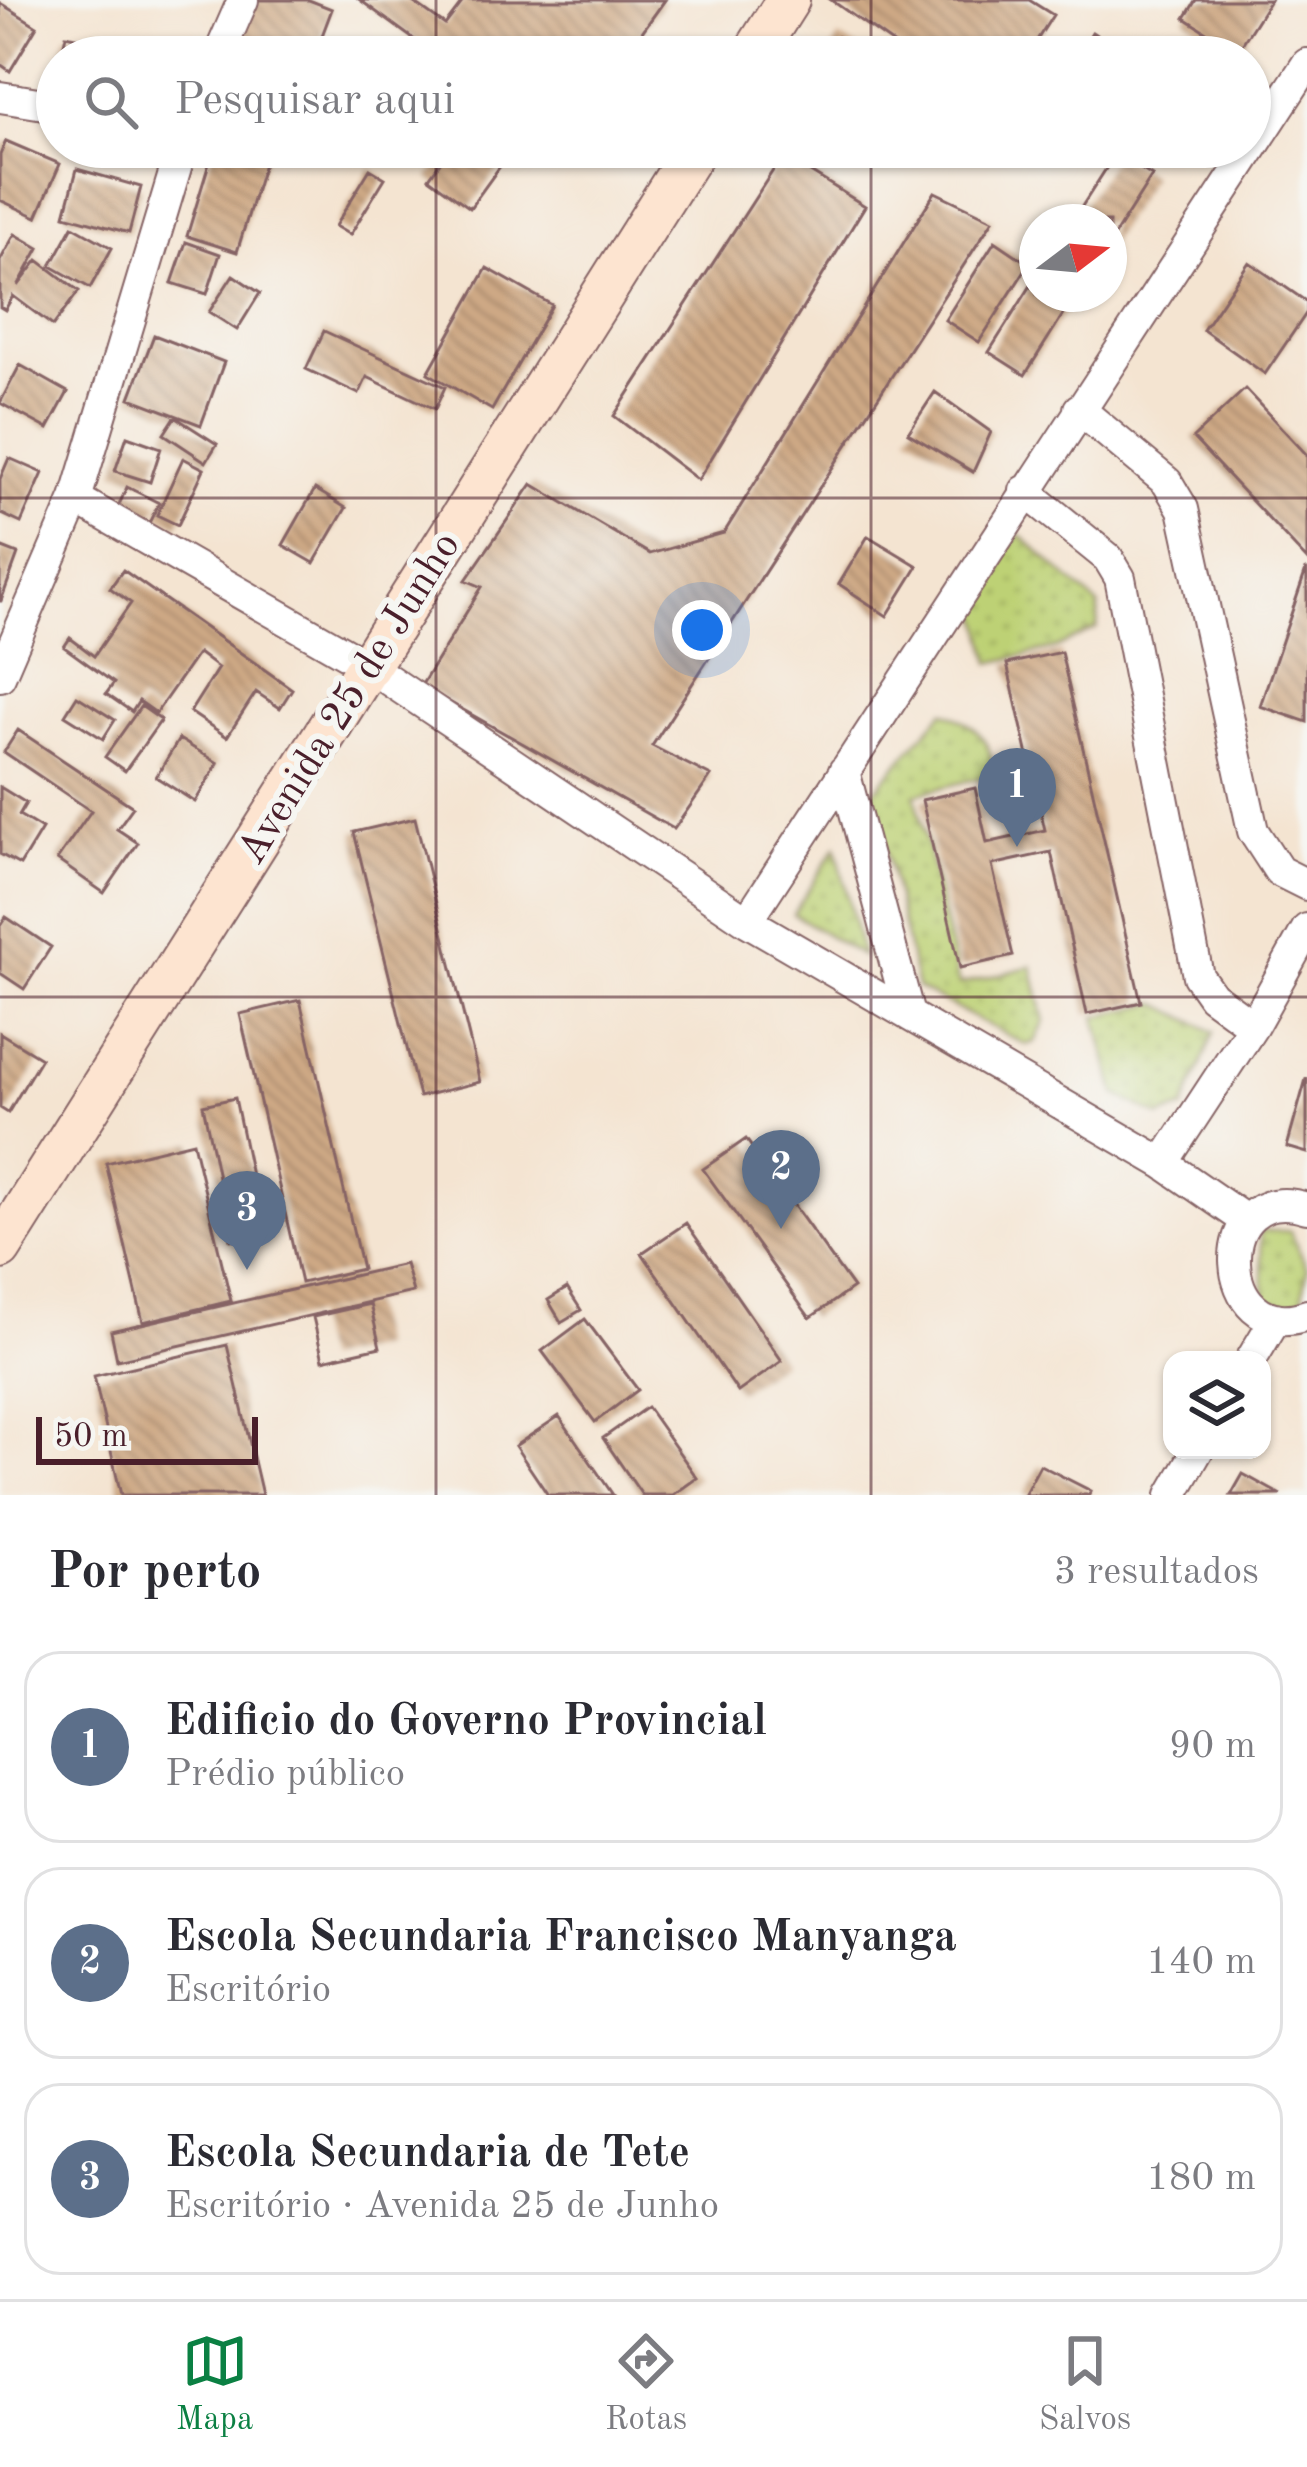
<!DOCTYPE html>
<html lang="pt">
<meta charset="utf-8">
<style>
body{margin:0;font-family:"Old Standard TT",serif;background:#f7f7f7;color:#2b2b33}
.controls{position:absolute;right:36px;bottom:36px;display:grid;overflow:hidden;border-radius:24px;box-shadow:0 3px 9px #0004}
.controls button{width:108px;height:108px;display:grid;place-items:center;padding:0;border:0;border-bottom:3px solid #e1e1e2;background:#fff;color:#2b2b33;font:60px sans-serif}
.compass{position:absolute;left:1019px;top:204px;width:108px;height:108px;border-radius:50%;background:#fff;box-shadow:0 3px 9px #0004;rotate:74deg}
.scale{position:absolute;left:36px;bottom:30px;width:222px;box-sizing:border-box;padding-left:12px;border:6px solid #4a1f2b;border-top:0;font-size:33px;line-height:42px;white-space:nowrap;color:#4a1f2b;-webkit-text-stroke:9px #f6f6f2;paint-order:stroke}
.you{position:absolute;left:702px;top:630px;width:42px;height:42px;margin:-30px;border:9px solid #fff;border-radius:50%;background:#1a73e8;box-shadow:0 0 0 18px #1a73e833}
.badge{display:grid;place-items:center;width:78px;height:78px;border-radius:50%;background:#0b8043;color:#fff;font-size:39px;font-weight:700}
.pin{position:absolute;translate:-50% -99px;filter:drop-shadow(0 3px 6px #0008)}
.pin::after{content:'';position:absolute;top:63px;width:42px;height:36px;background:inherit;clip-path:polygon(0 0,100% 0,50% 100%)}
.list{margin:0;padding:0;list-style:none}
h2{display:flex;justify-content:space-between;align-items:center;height:156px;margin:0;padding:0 48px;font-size:51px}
h2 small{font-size:39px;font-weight:400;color:#7c7c81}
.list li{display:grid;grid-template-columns:78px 1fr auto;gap:36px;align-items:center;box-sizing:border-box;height:192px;margin:0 24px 24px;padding:0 24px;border:3px solid #e1e1e2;border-radius:36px}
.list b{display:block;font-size:45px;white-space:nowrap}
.list p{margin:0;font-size:39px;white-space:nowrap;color:#7c7c81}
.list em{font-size:39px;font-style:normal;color:#7c7c81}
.icon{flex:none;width:66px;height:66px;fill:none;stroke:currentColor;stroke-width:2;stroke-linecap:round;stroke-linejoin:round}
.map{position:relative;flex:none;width:1307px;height:1495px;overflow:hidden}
.search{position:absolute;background:#fff;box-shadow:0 3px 9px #0004;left:36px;right:36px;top:36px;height:132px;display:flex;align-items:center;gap:30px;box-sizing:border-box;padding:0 42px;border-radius:66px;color:#7c7c81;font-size:45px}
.sheet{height:804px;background:#fff}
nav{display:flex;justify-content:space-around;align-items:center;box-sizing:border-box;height:168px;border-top:3px solid #e1e1e2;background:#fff;font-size:33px;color:#7c7c81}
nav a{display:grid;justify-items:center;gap:6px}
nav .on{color:#0b8043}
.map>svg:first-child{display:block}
.green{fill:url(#green-dots);stroke:#847850;stroke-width:3}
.building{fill:url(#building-back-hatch)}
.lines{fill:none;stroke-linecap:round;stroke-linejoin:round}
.street-casing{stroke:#866465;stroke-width:34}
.secondary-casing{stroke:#866465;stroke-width:46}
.street{stroke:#fff;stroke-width:30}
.secondary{stroke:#fde4d0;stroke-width:42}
.grid{fill:none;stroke:#4a1f2b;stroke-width:3;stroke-opacity:0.55}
.labels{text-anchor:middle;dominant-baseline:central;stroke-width:12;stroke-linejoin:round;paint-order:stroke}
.street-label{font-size:42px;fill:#4a1f2b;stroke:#f6f6f2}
</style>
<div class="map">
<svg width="1307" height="1495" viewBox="0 0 1307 1495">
<defs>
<pattern id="green-dots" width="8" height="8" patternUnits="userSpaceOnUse" patternTransform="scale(3)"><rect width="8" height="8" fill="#bdd174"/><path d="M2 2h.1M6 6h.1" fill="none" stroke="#a4b365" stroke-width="1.8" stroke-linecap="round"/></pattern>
<pattern id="building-back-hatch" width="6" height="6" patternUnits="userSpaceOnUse" patternTransform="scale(3)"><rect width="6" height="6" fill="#cea985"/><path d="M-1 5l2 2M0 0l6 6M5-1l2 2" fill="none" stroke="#a9896d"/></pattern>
</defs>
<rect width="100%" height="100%" fill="#f6f6f2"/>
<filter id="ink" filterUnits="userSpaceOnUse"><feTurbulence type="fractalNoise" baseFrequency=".00833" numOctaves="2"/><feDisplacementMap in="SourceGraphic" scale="24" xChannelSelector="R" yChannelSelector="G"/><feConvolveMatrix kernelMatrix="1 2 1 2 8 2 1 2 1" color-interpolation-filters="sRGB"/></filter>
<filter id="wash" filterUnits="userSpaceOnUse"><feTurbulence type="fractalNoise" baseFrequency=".004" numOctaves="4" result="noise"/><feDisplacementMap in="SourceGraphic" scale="48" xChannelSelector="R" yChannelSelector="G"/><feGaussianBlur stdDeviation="2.7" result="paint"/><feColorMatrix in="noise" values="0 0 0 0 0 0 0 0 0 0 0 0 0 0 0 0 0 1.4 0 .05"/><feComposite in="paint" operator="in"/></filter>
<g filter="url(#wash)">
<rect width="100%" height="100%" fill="#f4e4d1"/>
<!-- green -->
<path class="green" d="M1019 534 1099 606 1097 628 1056 648 991 663 975 594Z
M944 711C973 722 995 742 992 775L915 794 959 985 1032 966 1045 1021 1035 1042 1026 1045 917 988 873 792Z
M836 847 862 956 793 914Z
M1157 1003 1214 1032 1184 1108 1160 1117 1116 1094 1096 1017Z
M1260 1231H1290L1307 1268 1301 1307 1282 1314 1265 1300Z"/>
<g id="blocks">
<!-- building -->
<path class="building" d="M256 0H309L332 9 314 57H281L240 42Z
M360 0H410L445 25 464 0H665L624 57H438Z
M831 0H1029L1053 15 1026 57H912Z
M1196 0H1270L1237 52 1185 18Z
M0 3 37 26 10 71 0 64Z
M1092 32 1130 57H1076Z
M66 35 102 43 99 57H61Z
M838 37 874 57H828Z
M122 40 162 51 160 57H117Z
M6 141 60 164 37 217 0 200V155Z
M214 147H269L237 252 187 236Z
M451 147H514L470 208 429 178Z
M1116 153 1152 176 1109 244V222H1072Z
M783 155 865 206 698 480 614 416Z
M77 169 141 187 129 233 65 215Z
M370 169 385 178 350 235 335 226Z
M935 192 993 220 652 746 711 776 674 829 421 686 482 587 466 580 532 484 650 554 724 533Z
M73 226 112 248 90 288 51 266Z
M15 234 39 248 18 286 38 260 79 291 53 326 13 296 5 310 0 307V261Z
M995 241 1029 264 979 342 945 320Z
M186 242 220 254 207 294 172 283Z
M1249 262 1307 302V312L1265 374 1203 330Z
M487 268 552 305 492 410 428 373Z
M233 275 260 293 237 330 209 312Z
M1037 276V294L1074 297 1025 375 989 352Z
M324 331 445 387 435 409 367 377 359 394 306 369Z
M154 335 224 362 201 425 130 398Z
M20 365 68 392 48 429 0 403Z
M1245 389 1307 455V560L1193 438Z
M935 392 991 432 973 472 908 433Z
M175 417 217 444 206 462 164 434Z
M127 436 161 448 150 482 115 471Z
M9 458 43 473 21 523 0 513V479Z
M183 458 204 469 178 525 157 515Z
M127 487 159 503 149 523 118 507Z
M315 489 346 508 314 563 283 545Z
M868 536 918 566 887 616 839 584Z
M0 547 18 554 1 601H0Z
M123 570 292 689 280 708 256 692 227 737 190 712 218 668 198 653 156 713 139 701 132 712 106 694 114 683 64 647 70 638 94 656 131 603 110 588Z
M1306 570H1307V722L1260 706Z
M1061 652 1141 1002 1087 1014 1051 852 992 865 1013 956 960 968 922 800 975 788 987 843 1045 830 1007 664Z
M77 696 115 720 103 739 65 715Z
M141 706 161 720 125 771 105 757Z
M18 730 133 807 117 829 138 843 104 893 57 860 91 811 4 752Z
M179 739 218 763 195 802 156 777Z
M0 787 26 803 19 815 42 829 20 865 0 854Z
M415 818 480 1082 419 1097 354 832Z
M6 917 51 947 24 989 0 973V926Z
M300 1000 362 1269 301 1283 240 1014Z
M0 1033 41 1058 8 1113 0 1108Z
M1306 1079H1307V1153L1287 1147Z
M235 1098 263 1234 231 1240 203 1105Z
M746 1139 853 1288 810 1318 703 1169Z
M193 1142 231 1301 143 1322 106 1163Z
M686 1223 782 1361 738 1392 642 1253Z
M405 1264 413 1292 117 1360 111 1331Z
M567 1288 581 1310 561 1322 548 1300Z
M370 1304 380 1347 323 1360 313 1317Z
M585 1319 638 1390 595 1422 542 1351Z
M227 1345 262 1495H121L94 1376Z
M647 1407 697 1478 673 1495H642L603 1438Z
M559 1416 613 1495H548L515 1446Z
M1040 1465 1091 1491 1089 1495H1024Z
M1243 1474 1281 1495H1231Z"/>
</g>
</g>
<g filter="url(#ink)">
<use href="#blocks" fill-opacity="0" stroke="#866465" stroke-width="3"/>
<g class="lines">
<defs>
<path id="street" d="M218 57 243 0
M0 97 57 106
M1079 409 1167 482 1183 509 1253 831 1279 871 1307 885
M1025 491 1108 558 1120 578 1198 976 1212 996 1253 1026
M76 499 371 668 747 921 1163 1163 1247 1221
M0 676 76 499 182 147
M844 771 909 1015
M747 921 1307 64
M1163 1163 1253 1026 1307 929
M1307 1208C1207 1176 1215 1348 1307 1315
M1251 1360 1276 1318
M1172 1495 1198 1450"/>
<path id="secondary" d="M752 57 788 0
M0 1248 696 147"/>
</defs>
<!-- street casing -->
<use href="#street" class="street-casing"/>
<!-- secondary casing -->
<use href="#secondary" class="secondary-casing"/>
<!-- street -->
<use href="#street" class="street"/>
<!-- secondary -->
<use href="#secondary" class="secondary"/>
</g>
</g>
<!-- grid -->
<path class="grid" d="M436 0V57M871 0V57M436 147V1495M871 147V1495M0 498H1307M0 997H1307"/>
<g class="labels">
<!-- street labels -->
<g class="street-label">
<text transform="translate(350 699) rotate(-58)">Avenida 25 de Junho</text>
</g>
</g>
</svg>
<div class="controls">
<button><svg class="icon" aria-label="layers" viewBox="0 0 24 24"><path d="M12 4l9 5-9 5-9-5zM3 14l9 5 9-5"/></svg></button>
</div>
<svg class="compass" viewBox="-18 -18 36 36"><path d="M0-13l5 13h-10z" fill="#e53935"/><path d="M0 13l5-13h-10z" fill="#7c7c81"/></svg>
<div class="scale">50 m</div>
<div class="you"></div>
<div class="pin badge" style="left:1017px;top:847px;background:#5c6f8a">1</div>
<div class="pin badge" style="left:781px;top:1229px;background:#5c6f8a">2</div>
<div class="pin badge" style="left:247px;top:1270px;background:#5c6f8a">3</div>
<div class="search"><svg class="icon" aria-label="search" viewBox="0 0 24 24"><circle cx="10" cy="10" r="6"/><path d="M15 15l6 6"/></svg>Pesquisar aqui</div>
</div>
<section class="sheet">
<h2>Por perto<small>3 resultados</small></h2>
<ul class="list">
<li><span class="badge" style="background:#5c6f8a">1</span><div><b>Edificio do Governo Provincial</b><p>Prédio público</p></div><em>90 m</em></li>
<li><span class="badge" style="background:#5c6f8a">2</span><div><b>Escola Secundaria Francisco Manyanga</b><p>Escritório</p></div><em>140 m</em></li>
<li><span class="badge" style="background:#5c6f8a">3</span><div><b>Escola Secundaria de Tete</b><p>Escritório · Avenida 25 de Junho</p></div><em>180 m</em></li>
</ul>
</section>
<nav>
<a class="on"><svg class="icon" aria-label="map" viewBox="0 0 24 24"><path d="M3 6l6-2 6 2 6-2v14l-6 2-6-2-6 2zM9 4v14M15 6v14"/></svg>Mapa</a>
<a><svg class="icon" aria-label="directions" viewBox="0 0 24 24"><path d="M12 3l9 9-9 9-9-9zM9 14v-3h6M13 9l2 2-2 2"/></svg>Rotas</a>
<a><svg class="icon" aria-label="saved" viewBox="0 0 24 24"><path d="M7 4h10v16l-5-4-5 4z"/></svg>Salvos</a>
</nav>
